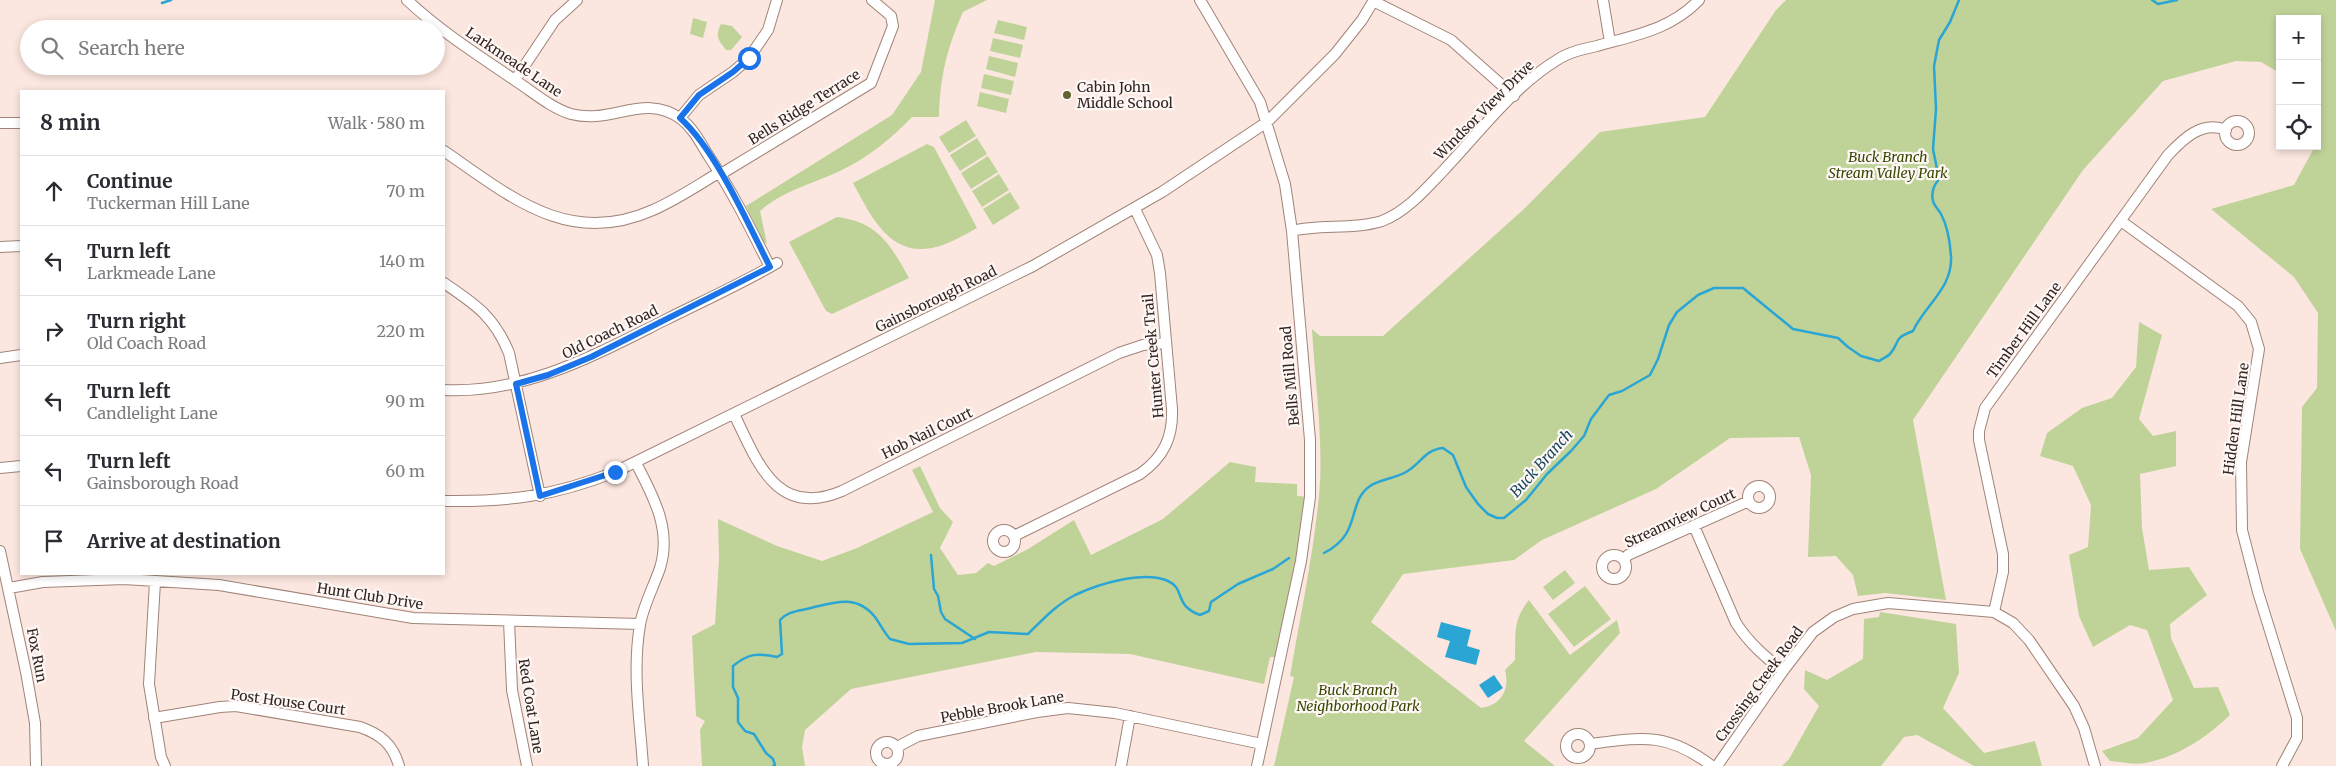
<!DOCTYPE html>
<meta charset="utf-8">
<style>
body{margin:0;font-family:Merriweather,serif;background:#f7f7f7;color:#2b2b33}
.controls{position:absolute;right:15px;top:15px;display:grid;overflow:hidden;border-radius:0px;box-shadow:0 2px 8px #0003}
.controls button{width:45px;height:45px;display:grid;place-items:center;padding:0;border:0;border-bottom:1px solid #e1e1e2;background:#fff;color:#2b2b33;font:25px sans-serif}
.stop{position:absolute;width:15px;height:15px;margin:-11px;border:4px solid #1a73e8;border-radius:50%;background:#fff}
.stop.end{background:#1a73e8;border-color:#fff;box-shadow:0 1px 5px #0008}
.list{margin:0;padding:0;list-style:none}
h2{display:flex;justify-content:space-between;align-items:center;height:65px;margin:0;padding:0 20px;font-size:21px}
h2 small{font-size:16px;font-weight:400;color:#7c7c81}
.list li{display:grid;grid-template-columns:32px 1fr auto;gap:15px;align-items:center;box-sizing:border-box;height:70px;padding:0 20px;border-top:1px solid #e1e1e2}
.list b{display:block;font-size:19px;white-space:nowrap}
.list p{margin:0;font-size:16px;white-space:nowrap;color:#7c7c81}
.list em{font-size:16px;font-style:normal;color:#7c7c81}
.icon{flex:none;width:28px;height:28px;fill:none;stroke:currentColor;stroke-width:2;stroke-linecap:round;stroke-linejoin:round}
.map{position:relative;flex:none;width:2336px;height:766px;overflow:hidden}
.search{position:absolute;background:#fff;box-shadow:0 2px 8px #0003;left:20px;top:20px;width:425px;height:55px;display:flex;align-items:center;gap:12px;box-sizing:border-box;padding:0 18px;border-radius:28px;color:#7c7c81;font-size:19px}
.panel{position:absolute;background:#fff;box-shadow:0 2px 8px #0003;left:20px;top:90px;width:425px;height:485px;border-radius:0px}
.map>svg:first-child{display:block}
.green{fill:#bfd399}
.water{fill:#2aa5d4}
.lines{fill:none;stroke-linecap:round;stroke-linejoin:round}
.stream{stroke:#2aa5d4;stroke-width:2.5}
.minor-casing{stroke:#a18378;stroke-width:12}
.minor{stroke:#fff;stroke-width:10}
.route{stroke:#1a73e8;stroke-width:6}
.poi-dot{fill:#63632f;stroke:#fef7f5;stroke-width:2}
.labels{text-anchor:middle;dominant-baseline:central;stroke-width:4.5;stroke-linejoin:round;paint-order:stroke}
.street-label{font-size:14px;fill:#312521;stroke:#fef7f5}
.poi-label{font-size:14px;fill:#312521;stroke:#fef7f5;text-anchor:start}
.park-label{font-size:14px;font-style:italic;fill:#364700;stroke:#fef7f5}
.water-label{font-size:15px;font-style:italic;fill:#18485c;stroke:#fef7f5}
</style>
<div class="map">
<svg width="2336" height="766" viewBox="0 0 2336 766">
<rect width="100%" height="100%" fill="#fbe7df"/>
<!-- green -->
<path class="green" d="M935 0H987L963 12C947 48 940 77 939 117H912C892 138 869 157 842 170 813 184 784 190 760 211L767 244 762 240 746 206 892 115 921 72Z
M1786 0H2336V631L2300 549 2302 407 2317 388 2318 313 2294 277 2211 209 2294 185 2315 146H2317V19H2280V76L2278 72 2261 62 2236 61 2163 81 2083 170 1913 420 1946 600 1885 593 1858 596 1853 575 1836 556 1808 557 1811 475 1799 437 1730 438 1656 489 1542 540 1514 560 1403 574 1371 622 1481 708C1501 705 1510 690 1505 670L1515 660C1516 634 1512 621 1529 600L1570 655 1617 620 1620 633 1524 741 1555 766H1274L1294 677 1290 676C1300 617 1313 557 1319 496 1324 443 1315 383 1312 329L1320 336H1383L1525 208 1600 132 1705 117 1776 10Z
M693 18 707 22 703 38 690 34Z
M998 20 1027 27 1024 40 994 33Z
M721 24 732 26 742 37 731 50H726C718 40 715 36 721 24Z
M993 38 1023 45 1020 58 990 51Z
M989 56 1018 63 1015 77 986 69Z
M984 74 1014 81 1011 95 981 88Z
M980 92 1009 99 1006 113 977 106Z
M966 120 976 136 949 153 939 137Z
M977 138 987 154 960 171 950 155Z
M927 144 934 147 977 228C966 234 954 241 943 245 892 263 872 218 853 183Z
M988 156 998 172 971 189 961 173Z
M999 174 1009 190 982 207 972 191Z
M1010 192 1020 208 993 225 983 209Z
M837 217C878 222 890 244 909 278L832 314 826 311 789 242Z
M2139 322 2162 335 2139 419 2153 436 2176 431V466L2140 474 2142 528 2149 570 2189 567 2207 595 2170 624 2171 638 2194 688 2218 687 2230 715C2207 737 2178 757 2145 763 2135 765 2121 762 2110 761L2102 751 2138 738 2173 700 2147 630 2130 625 2093 647 2079 616 2069 555 2088 547 2091 505 2073 466 2040 456 2047 433 2082 408 2112 398 2136 367Z
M1230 462 1256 467 1255 482 1297 484V496L1310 497 1280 657H1270L1264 684 1130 654 1036 652 851 689 805 730 802 747 805 766H702L700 730 705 721 696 716 692 636 715 624 719 559 718 519 777 546 822 561 857 548 933 512 912 470 920 466 940 508 953 522 940 548 958 575 976 573 988 563 994 566 1028 549 1074 520 1091 555 1163 519Z
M1565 570 1575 583 1553 600 1543 587Z
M1585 586 1611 619 1574 647 1548 614Z
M1880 612 1956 624 1959 673 1943 708 1984 753 2035 741 2042 766H1974L1917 735 1904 737 1881 766H1782L1789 759 1819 706 1804 689 1805 670 1827 680 1863 659 1864 619 1879 617Z"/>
<!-- water -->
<path class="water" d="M1441 622 1471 630 1467 646 1480 650 1476 665 1445 657 1450 641 1437 637Z
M1494 675 1503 688 1488 698 1479 685Z"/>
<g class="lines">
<!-- stream -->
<path class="stream" d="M2152 0 2158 4 2177 0
M162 3 171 0
M1324 553C1363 533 1346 503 1370 486 1378 480 1396 478 1406 472 1421 464 1424 450 1443 448L1453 455 1466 487 1478 504 1488 514 1497 518H1504L1526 500 1547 474 1571 451 1584 436 1591 419 1609 395 1622 391 1650 375 1658 359 1669 325 1677 312 1698 295 1714 288H1743L1793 329 1838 338 1848 347 1861 356 1879 361C1882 359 1888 356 1890 354 1901 341 1892 339 1913 331 1925 305 1953 288 1951 256 1950 242 1948 227 1941 214 1939 210 1934 206 1933 201 1931 193 1934 185 1939 179L1933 149 1936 109 1934 66 1939 40 1950 22 1959 0
M931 555 934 589 938 596 941 612 945 619 975 639
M773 766 775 765 773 759 766 753 754 734 745 731 738 722V698L733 687V666C749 653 757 653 777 657L782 654 780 620C788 611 799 611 811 608 835 602 857 594 875 617 880 624 884 632 890 639L909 644 962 643 989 632 1028 634C1042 620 1056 605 1075 595 1098 584 1144 570 1168 581 1186 589 1173 605 1200 615L1209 611 1211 602 1238 584 1273 569 1289 558"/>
<defs>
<path id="minor" d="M407 0C440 31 478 55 516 81 533 92 551 108 571 114 612 125 644 92 681 119 693 128 700 142 708 155 732 191 751 229 770 267
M1200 0 1260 102 1285 184 1292 231 1310 440V497L1301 561 1257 766
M1603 0 1610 42
M1373 1 1451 40 1514 96
M515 80 555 20 577 0
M680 118 699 95 733 72 749 58 768 30 777 0
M2225 133a12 12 0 1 1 24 0a12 12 0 1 1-24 0Z
M0 123H21
M444 151C510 196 568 248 653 210 676 200 698 185 720 172
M721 174 871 83 893 26 891 16 872 0
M2121 221 2238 306 2251 322 2259 349 2241 462 2242 530 2258 592 2297 718V738L2282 766
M1292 231C1321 224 1353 230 1382 221 1406 212 1426 189 1443 171 1479 133 1513 87 1557 60 1569 52 1583 49 1597 46 1635 35 1670 30 1699 0
M0 247 21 246
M444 283C475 304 494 316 509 353L540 496
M0 358 21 355
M444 390C525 394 595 355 665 320 703 301 741 284 777 263
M734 414C757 461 776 519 842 491L1119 353 1143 345 1166 343
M636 463C653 496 672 529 660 568 654 586 643 606 640 625 632 671 640 720 643 766
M0 468 21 466
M1748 497a11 11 0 1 1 22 0a11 11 0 1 1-22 0Z
M444 501C509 502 554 496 615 472L1033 266 1162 192 1267 122 1335 54 1362 20 1374 0
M1694 526 1736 623C1749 643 1764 656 1783 671
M993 541a11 11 0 1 1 22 0a11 11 0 1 1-22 0Z
M1014 536 1140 474C1164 457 1173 437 1172 409L1160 273 1157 255 1135 209
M0 551 26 672 35 723 36 766
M1602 567a12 12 0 1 1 24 0a12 12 0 1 1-24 0Z
M1624 560 1628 555 1749 501
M155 582 149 684 161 757 165 766
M9 588 43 582 124 579 219 585 413 618 640 624
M1994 612 2003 572V554L1979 440V431L1985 408 2168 155C2183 139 2202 120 2226 130
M509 621 512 690 527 766
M154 718 220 707 236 706 360 727C380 734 393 744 399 766
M1566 746a12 12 0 1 1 24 0a12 12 0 1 1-24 0Z
M876 753a11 11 0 1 1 22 0a11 11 0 1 1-22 0Z
M1590 744C1643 737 1667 732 1712 766
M897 747 918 736 1037 712 1068 708 1115 713 1262 744
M1121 766 1130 716
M1717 766 1783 671 1813 632 1834 617 1853 609 1888 603 1994 612 2013 623 2029 640 2074 706 2084 728 2095 766"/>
</defs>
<!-- minor casing -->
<use href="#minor" class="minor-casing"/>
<!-- minor -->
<use href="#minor" class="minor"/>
</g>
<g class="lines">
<!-- route -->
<path class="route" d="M615 472 540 496 516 384 548 375 591 357 770 267C748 224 716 150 680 118L699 95 733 72 749 58"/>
</g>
<!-- markers -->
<circle class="poi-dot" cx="1067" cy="95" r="5"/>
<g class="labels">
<!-- street labels -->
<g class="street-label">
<text transform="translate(514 62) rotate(34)">Larkmeade Lane</text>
<text transform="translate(804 107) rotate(-32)">Bells Ridge Terrace</text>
<text transform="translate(1484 110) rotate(-45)">Windsor View Drive</text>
<text transform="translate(936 299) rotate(-26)">Gainsborough Road</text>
<text transform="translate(2024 330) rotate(-54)">Timber Hill Lane</text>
<text transform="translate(610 332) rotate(-26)">Old Coach Road</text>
<text transform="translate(1153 356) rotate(-95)">Hunter Creek Trail</text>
<text transform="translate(1290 376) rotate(-95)">Bells Mill Road</text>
<text transform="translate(2236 419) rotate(-82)">Hidden Hill Lane</text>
<text transform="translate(927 433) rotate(-26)">Hob Nail Court</text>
<text transform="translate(1680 518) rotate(-25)">Streamview Court</text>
<text transform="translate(370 596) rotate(9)">Hunt Club Drive</text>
<text transform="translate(37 655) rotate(79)">Fox Run</text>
<text transform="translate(1759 684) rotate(-54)">Crossing Creek Road</text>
<text transform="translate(288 702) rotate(8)">Post House Court</text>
<text transform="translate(531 706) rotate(81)">Red Coat Lane</text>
<text transform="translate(1002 707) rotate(-10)">Pebble Brook Lane</text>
</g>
<!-- poi labels -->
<g class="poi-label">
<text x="1077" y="87">Cabin John<tspan x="1077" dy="16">Middle School</tspan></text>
</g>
<!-- park labels -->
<g class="park-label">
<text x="1888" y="157">Buck Branch<tspan x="1888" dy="16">Stream Valley Park</tspan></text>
<text x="1358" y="690">Buck Branch<tspan x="1358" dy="16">Neighborhood Park</tspan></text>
</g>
<!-- water labels -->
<g class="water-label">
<text transform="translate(1541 463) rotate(-48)">Buck Branch</text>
</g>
</g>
</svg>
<div class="controls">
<button>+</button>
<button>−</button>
<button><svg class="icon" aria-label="locate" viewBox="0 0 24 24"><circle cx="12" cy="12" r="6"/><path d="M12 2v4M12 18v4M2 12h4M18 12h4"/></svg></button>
</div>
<div class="stop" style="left:749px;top:58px"></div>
<div class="stop end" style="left:615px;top:472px"></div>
<div class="search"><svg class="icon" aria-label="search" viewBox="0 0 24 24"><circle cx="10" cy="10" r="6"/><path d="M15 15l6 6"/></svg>Search here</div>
<section class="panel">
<h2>8 min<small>Walk · 580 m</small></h2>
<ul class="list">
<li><svg class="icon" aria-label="ahead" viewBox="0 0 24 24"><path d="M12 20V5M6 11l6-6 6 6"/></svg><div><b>Continue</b><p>Tuckerman Hill Lane</p></div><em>70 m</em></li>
<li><svg class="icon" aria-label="left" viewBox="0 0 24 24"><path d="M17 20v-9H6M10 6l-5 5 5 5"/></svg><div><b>Turn left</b><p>Larkmeade Lane</p></div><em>140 m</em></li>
<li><svg class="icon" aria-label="right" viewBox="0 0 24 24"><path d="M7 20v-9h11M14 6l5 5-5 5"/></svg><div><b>Turn right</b><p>Old Coach Road</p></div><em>220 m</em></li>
<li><svg class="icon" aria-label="left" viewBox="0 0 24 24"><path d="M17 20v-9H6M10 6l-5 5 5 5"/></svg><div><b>Turn left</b><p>Candlelight Lane</p></div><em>90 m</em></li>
<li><svg class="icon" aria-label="left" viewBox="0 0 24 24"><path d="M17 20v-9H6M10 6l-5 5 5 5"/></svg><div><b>Turn left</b><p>Gainsborough Road</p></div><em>60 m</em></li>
<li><svg class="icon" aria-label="arrive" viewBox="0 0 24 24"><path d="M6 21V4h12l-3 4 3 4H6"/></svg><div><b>Arrive at destination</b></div></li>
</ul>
</section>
</div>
